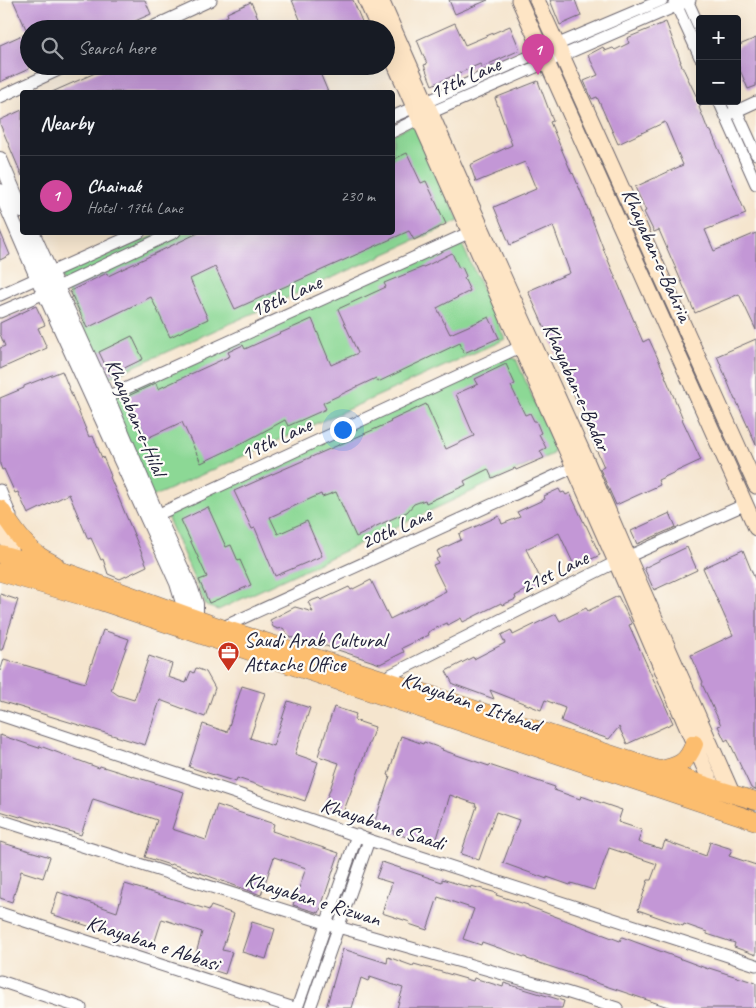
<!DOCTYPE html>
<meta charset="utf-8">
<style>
body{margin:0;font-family:Caveat,sans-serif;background:#20242c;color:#f1f3f6}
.controls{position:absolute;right:15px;top:15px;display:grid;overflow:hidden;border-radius:5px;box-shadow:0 5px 20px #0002}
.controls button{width:45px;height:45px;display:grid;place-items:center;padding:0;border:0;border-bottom:1px solid #363941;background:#171b24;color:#f1f3f6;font:25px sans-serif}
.you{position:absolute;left:342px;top:429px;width:18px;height:18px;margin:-12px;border:4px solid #fff;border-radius:50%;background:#1a73e8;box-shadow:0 0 0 8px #1a73e833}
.badge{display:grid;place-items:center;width:32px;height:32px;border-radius:50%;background:#7c3aed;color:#fff;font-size:16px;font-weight:700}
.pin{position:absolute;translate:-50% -41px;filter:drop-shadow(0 1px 2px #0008)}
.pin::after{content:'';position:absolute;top:26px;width:18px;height:15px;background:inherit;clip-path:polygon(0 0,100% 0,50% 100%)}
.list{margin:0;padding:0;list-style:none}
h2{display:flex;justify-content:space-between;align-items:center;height:65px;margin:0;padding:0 20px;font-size:21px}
h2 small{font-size:16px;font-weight:400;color:#9ea1a6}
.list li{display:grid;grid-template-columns:32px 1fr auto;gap:15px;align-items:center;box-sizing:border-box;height:80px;padding:0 20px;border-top:1px solid #363941}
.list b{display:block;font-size:19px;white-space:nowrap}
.list p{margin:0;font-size:16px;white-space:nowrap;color:#9ea1a6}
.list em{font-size:16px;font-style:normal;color:#9ea1a6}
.icon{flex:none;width:28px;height:28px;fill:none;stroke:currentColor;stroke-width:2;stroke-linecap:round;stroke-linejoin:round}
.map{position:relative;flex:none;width:756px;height:1008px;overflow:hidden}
.search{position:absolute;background:#171b24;box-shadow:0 5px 20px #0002;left:20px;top:20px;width:375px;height:55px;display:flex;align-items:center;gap:12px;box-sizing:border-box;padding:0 18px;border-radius:28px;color:#9ea1a6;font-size:19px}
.panel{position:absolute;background:#171b24;box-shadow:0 5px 20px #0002;left:20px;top:90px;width:375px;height:145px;border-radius:5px}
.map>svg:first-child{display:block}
.green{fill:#8cd895;stroke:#577d68}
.building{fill:#c397d6}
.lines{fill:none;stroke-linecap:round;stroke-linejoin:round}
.minor-casing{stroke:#6c666e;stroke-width:13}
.tertiary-casing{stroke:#6c666e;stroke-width:16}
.secondary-casing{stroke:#6c666e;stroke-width:17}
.primary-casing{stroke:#6c666e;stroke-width:19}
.minor{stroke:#fff;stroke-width:11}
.tertiary{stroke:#fff;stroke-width:14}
.secondary{stroke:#fee5c5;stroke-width:15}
.primary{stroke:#fcbd6e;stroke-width:18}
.labels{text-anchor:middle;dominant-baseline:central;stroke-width:4.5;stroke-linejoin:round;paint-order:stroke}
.street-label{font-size:21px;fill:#22223b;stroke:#fdfcf7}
.poi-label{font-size:21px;fill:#22223b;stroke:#fdfcf7;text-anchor:start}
</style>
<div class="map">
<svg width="756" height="1008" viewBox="0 0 756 1008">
<rect width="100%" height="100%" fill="#fdfcf7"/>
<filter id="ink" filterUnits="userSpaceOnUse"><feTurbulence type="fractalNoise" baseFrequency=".02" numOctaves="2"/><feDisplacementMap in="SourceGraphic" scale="10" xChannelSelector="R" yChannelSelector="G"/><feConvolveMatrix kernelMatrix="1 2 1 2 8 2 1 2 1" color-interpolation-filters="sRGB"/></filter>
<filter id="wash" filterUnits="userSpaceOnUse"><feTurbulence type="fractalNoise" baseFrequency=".0096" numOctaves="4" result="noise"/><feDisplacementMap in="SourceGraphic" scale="20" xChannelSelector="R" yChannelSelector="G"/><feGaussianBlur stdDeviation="1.12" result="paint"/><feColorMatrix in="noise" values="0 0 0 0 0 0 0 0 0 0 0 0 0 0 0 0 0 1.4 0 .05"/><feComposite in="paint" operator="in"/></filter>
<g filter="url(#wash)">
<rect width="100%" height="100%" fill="#f5e5ce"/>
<!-- green -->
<path class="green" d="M415 124 459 221 106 379 60 275 160 233 392 232 393 134Z
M461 242 505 339 152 497 105 393Z
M509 357 516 359 554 446 552 454 218 610 206 606 167 516 173 507Z"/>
<g id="blocks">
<!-- building -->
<path class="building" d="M13 0H145L151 14 117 29H26Z
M292 0H353L365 29H304Z
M449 0H488L455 14Z
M550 0H575L581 16 560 25Z
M251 2 263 29H198L228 16 227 13Z
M666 22 681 62H680L701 106 699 107 708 130 711 131 746 214 705 230 714 251 756 233V330L739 294 695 313 659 230 654 232 644 212 646 211 635 187 683 165 665 122 618 144 597 97 592 99 584 81 598 75 588 55 603 47 605 51 613 48 615 50 629 43 627 38Z
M455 23 465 45 510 26 520 50 482 67 480 64 432 85 424 65 427 64 417 40Z
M29 32V69L0 82V45Z
M756 38V86L748 89 737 63V46Z
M111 66H317L328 92H52Z
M538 81 553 121 550 122 572 174 573 173 592 219 605 253 643 342 649 339 666 376H665L683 419H682L701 460 658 480 660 485 616 505 600 469 604 467 584 422 586 421 566 377 546 329H545L528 291 570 273 553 226 510 245 494 207 536 189 525 162 476 182 470 165 512 145 495 98Z
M22 110V176L0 124V120Z
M407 153 421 183 426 181 446 224 414 240 409 231 235 309 215 267 190 279 208 319 170 337 151 297 87 328 70 291 107 273 108 276 200 232H392V160Z
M0 231 10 255 0 260Z
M452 253 459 268 462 267 466 276 464 278 470 291 437 308 450 334 489 317 499 338 464 353 460 343 378 382 376 378 323 403 326 409 288 426 285 420 237 446 201 463 182 422 145 439 126 397 156 383 158 389 230 356 228 352 243 345 245 349 312 319 331 365 358 353 338 309 386 287 384 283 428 265Z
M36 306 45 325 38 328 47 348 0 369V348L5 346 0 334V323Z
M132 336 143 359 110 375 99 352Z
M756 339V445L736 400H735L717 356Z
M506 364 515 384 511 386 525 415 530 413 534 421H536L541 433 539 434 546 448 540 451 544 458 516 470 515 468 492 478 488 469 464 481 466 485 426 503 425 500 414 504 407 512 370 529 371 530 356 537 336 492 322 497 321 494 270 517 278 534 307 521 322 556 275 576 255 528 252 529 234 491 391 422 390 421 426 404 446 449 474 436 456 394 478 384 475 379Z
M62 371 89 437 93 436 102 458 103 457 111 476 110 477 147 566 120 579 108 574 103 559 101 560 91 538 88 539 69 494 28 514 18 492 15 493 4 469 2 470 0 464V398L24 388V386Z
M559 489 561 493 564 492 566 495 570 493 585 525H586L600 555 575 567 559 533 526 549 542 582 515 596 516 599 502 605 501 603 463 622 461 618 448 625 447 623 428 632 429 635 402 648 404 652 380 664 314 642 312 643 290 637 283 628 278 629 273 627 270 620 295 607 313 612 308 602 319 598 321 600 349 587 351 590 371 580 390 619 446 591 433 565 438 563 436 559 440 557 437 551 461 540 459 534 499 516 502 524 520 517 517 512 545 499 544 496Z
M208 507 226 547 231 545 238 561 240 560 251 585 209 603 199 580 207 577 181 520Z
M670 513 676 527 637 544 631 531Z
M687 547 697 570 654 590 644 568Z
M743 550 756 582V790L751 788 728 739 725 741 718 726 721 725 702 684 703 682 691 655 733 635 703 568Z
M0 594 18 600 2 650H0Z
M618 596 632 624 629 625 673 723 627 744 619 727 609 739 579 729 561 721 565 708 545 700 541 710 490 690 494 699 453 684 446 671 473 657 474 659 505 643 501 635 511 630 513 635 556 614 560 621 586 608 588 611Z
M103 630 129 639 111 690 118 695 134 700 149 656 172 664 168 677 186 683 191 671 194 673 196 668 206 672 215 688 205 717 160 700 145 745 0 701V672L4 659 85 683Z
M242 686 265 693 250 738 273 746 288 701 310 708 295 754 318 762 305 801 237 778 236 782 189 767 203 724 227 732Z
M334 707 356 714 354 720 375 727 343 813 324 807 339 763 318 756Z
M0 735 39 748 40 746 99 768 100 766 184 792 172 829 206 840 217 805 274 824 272 831 339 853 319 913 293 905 306 868 274 857 261 895 200 873 171 864 170 865 145 857 157 820 115 806 93 799 81 835 21 816 20 817 0 811Z
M401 736 423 744 424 742 443 749 442 750 489 766V765L555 787 554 790 580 799 581 796 622 810 618 822 642 830 638 842 662 849 665 841 706 856 710 842 732 849 729 856 756 865V955L734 947 735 943 707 934V932L684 924 683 926 638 910 648 880H651L657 864 609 848 594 890 571 883 570 885 547 877V879L503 863 519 820 496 812 479 860 461 854 477 806H475L476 804 450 795 435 845 414 837V839L393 833 394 831 374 824 390 776 388 775Z
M0 842 50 857 43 878 21 871 12 902 0 898Z
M382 862 442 882V879L471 888V886L497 893 496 895 528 905V906L620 941 622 937 708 969 709 968 756 983V1008H671L585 979V978L527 959V958L482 942 481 945 463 939 474 909 438 897 427 930 409 924 410 922 382 913 392 883 376 878Z
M125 884 209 910 211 906 234 914 222 950 232 952 225 974 193 964 202 932 162 919 153 947 51 914 58 892 117 912Z
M252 922 275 929 266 959 242 952Z
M343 949 387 963 388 957 413 966 414 964 473 981 474 978 503 987 504 983 564 1001 562 1008H397L403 988 370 977 368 981 361 978 352 1008H326Z"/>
</g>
</g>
<g filter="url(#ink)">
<use href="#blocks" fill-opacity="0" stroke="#6c666e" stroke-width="1"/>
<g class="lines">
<defs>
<path id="minor" d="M674 0 700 57
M687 0 700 29
M148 29 211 0
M0 97 67 66
M719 101 756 184
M732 101 756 154
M730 114 756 102
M392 117 542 51 662 0
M392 132 430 113 690 0
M0 295 140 232
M0 312 45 293 175 232
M107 397 477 229
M0 490 11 516
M157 515 520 347
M221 628 581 464
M382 679 616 562 746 504
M0 715 235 793 369 840 756 965
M0 820 338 927 566 992 617 1008
M0 913 294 1008
M0 981 81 1008
M297 1008 357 835
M310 1008 369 840"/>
<path id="tertiary" d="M0 159 22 211
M0 191 38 279 177 583 183 603 180 614
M32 232 107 397 157 515 191 589 196 604V619"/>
<path id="secondary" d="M366 0 379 29
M381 0 481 227 587 462 628 557 732 793
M519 0 756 528
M537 0 756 486
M386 44 616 562 713 788
M0 520 13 559 11 566"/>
<path id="primary" d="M0 509C11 525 22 543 38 555 43 559 49 561 55 565
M0 554 71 574 221 628 382 679 713 788 756 801
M0 572 100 601 756 821
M660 770C679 766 687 763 694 744"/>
</defs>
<!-- minor casing -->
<use href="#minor" class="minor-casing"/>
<!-- tertiary casing -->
<use href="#tertiary" class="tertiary-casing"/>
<!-- secondary casing -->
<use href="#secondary" class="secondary-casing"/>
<!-- primary casing -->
<use href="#primary" class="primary-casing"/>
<!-- minor -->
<use href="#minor" class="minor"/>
<!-- tertiary -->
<use href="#tertiary" class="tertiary"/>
<!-- secondary -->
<use href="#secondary" class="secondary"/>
<!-- primary -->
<use href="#primary" class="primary"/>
</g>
</g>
<!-- icons -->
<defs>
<symbol id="office-pin" viewBox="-11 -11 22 30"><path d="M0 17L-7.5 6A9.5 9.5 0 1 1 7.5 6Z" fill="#c8321e" stroke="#fdfcf7"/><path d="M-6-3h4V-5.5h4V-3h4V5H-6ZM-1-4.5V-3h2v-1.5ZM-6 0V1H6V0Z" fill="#fff"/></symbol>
</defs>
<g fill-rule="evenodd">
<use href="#office-pin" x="216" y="640" width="25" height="34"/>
</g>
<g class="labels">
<!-- street labels -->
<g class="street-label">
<text transform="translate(465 78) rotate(-24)">17th Lane</text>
<text transform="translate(657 255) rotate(66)">Khayaban-e-Bahria</text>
<text transform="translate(286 296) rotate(-24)">18th Lane</text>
<text transform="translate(577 387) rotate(66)">Khayaban-e-Badar</text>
<text transform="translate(136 417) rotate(67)">Khayaban-e-Hilal</text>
<text transform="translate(276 439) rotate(-25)">19th Lane</text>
<text transform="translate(396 528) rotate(-24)">20th Lane</text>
<text transform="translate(554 572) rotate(-26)">21st Lane</text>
<text transform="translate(471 702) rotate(19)">Khayaban e Ittehad</text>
<text transform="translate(383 824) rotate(18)">Khayaban e Saadi</text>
<text transform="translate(313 899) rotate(17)">Khayaban e Rizwan</text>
<text transform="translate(153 943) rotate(18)">Khayaban e Abbasi</text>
</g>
<!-- poi labels -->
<g class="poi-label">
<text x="244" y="640">Saudi Arab Cultural<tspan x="244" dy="24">Attache Office</tspan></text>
</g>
</g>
</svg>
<div class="controls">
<button>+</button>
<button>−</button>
</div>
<div class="you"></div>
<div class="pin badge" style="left:538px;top:75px;background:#d1479c">1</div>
<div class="search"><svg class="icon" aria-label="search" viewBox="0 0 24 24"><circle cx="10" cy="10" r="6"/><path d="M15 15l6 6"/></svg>Search here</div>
<section class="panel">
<h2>Nearby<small></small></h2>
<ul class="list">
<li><span class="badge" style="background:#d1479c">1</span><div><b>Chainak</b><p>Hotel · 17th Lane</p></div><em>230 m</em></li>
</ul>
</section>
</div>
